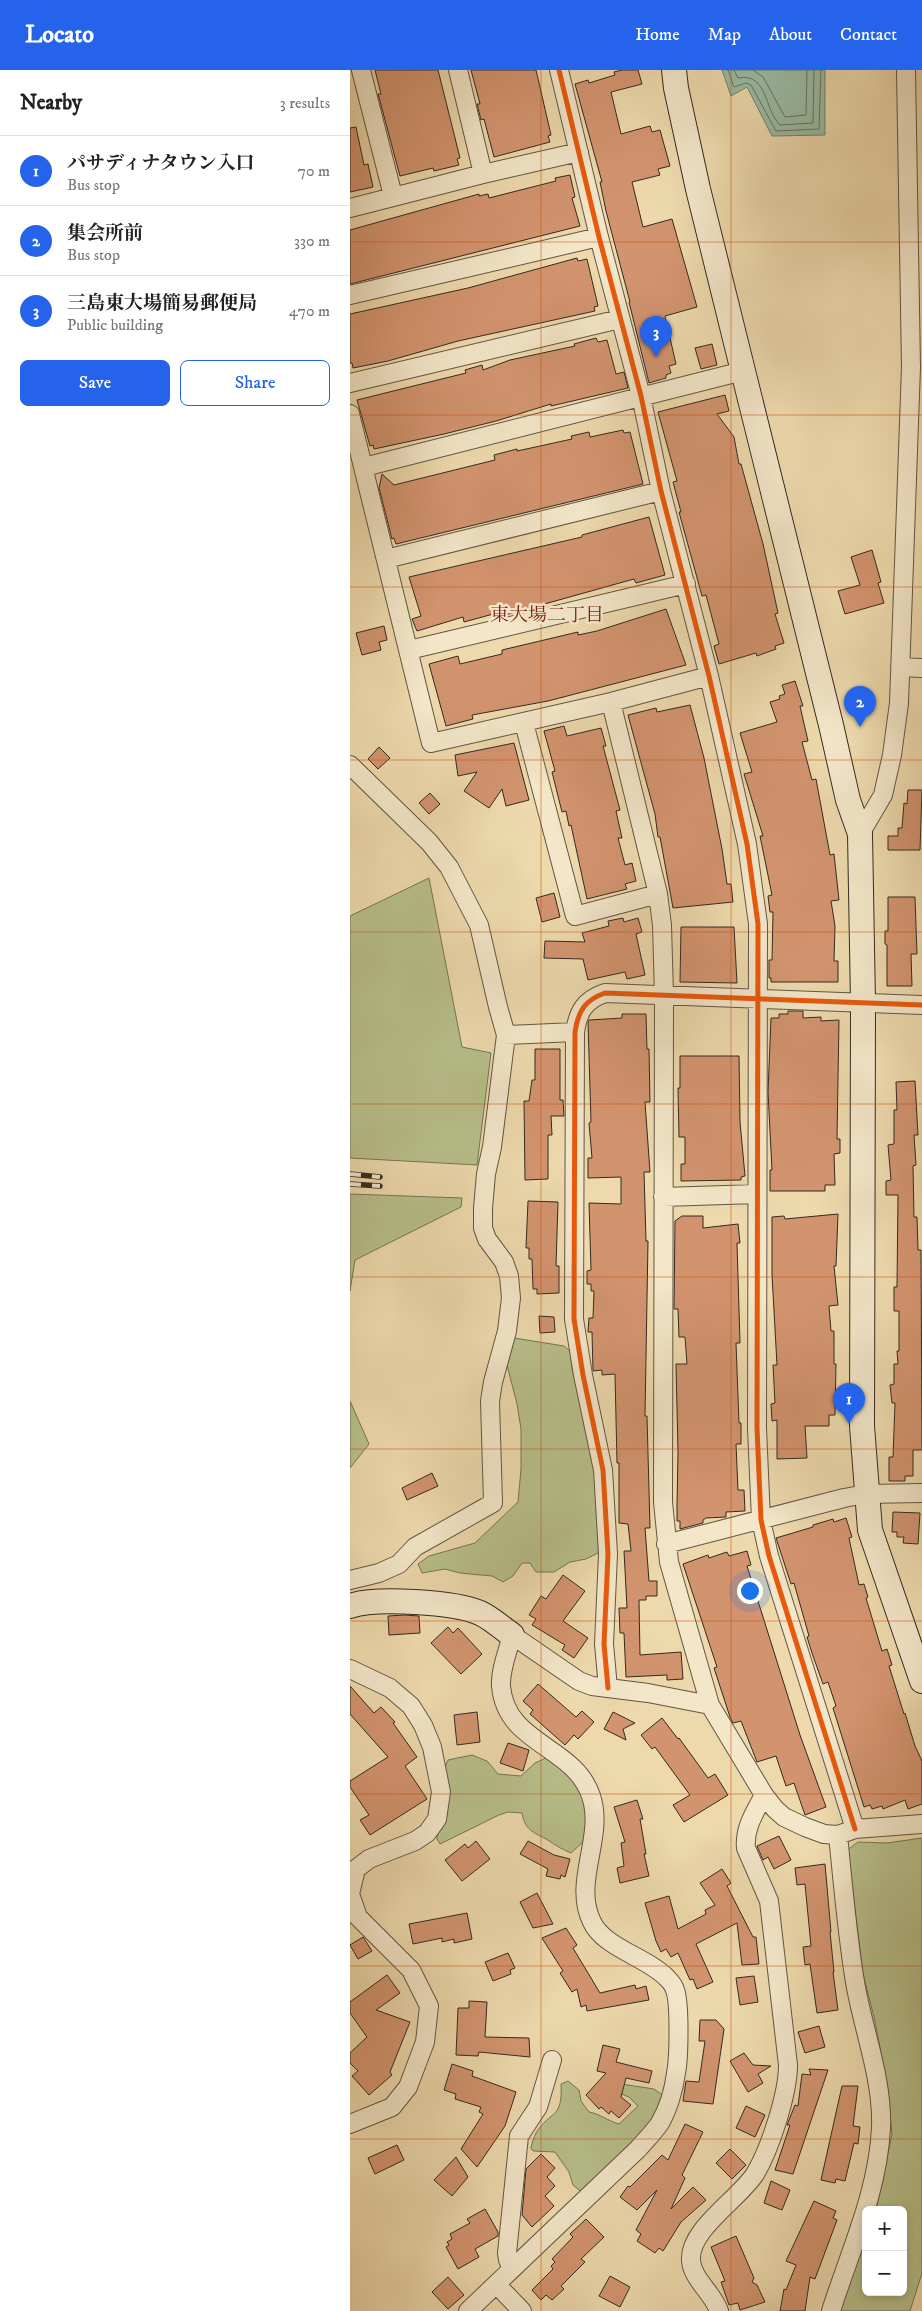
<!DOCTYPE html>
<meta charset="utf-8">
<style>
body{margin:0;font-family:"IM FELL DW Pica","Noto Serif JP",serif;background:#f6f6f6;color:#222}
.controls{position:absolute;right:15px;bottom:15px;display:grid;overflow:hidden;border-radius:8px;box-shadow:0 2px 8px #0003}
.controls button{width:45px;height:45px;display:grid;place-items:center;padding:0;border:0;border-bottom:1px solid #e0e0e0;background:#fff;color:#222;font:25px sans-serif}
.you{position:absolute;left:399px;top:1520px;width:18px;height:18px;margin:-12px;border:4px solid #fff;border-radius:50%;background:#1a73e8;box-shadow:0 0 0 8px #1a73e833}
.badge{display:grid;place-items:center;width:32px;height:32px;border-radius:50%;background:#2563eb;color:#fff;font-size:16px;font-weight:700}
.pin{position:absolute;translate:-50% -41px;filter:drop-shadow(0 1px 2px #0008)}
.pin::after{content:'';position:absolute;top:26px;width:18px;height:15px;background:inherit;clip-path:polygon(0 0,100% 0,50% 100%)}
.list{margin:0;padding:0;list-style:none}
h2{display:flex;justify-content:space-between;align-items:center;height:65px;margin:0;padding:0 20px;font-size:21px}
h2 small{font-size:16px;font-weight:400;color:#767676}
.list li{display:grid;grid-template-columns:32px 1fr auto;gap:15px;align-items:center;box-sizing:border-box;height:70px;padding:0 20px;border-top:1px solid #e0e0e0}
.list b{display:block;font-size:19px;white-space:nowrap}
.list p{margin:0;font-size:16px;white-space:nowrap;color:#767676}
.list em{font-size:16px;font-style:normal;color:#767676}
.actions{display:flex;gap:10px;padding:15px 20px}
.actions a{flex:1;padding:11px 0;border:1px solid #2563eb;border-radius:8px;text-align:center;font-size:18px;color:#2563eb}
.actions .main{background:#2563eb;color:#fff}
.map{position:relative;flex:none;width:572px;height:2241px;overflow:hidden}
header{display:flex;align-items:center;gap:30px;box-sizing:border-box;height:70px;padding:0 25px;background:#2563eb;color:#fff}
header strong{font-size:24px}
nav{display:flex;gap:28px;margin-inline-start:auto;font-size:18px}
main{display:flex}
aside{flex:1;background:#fff}
.map>svg:first-child{display:block}
.green{fill:#b7bf8a;stroke:#757456}
.water{fill:#9abba4;stroke:#718170}
.lines{fill:none;stroke-linecap:round;stroke-linejoin:round}
.shore{stroke:#667262;stroke-width:1}
.building{fill:#d2946f;stroke:#332921}
.street-casing{stroke:#625544;stroke-width:20}
.secondary-casing{stroke:#332921;stroke-width:26}
.street{stroke:#f3e6c9;stroke-width:18}
.secondary{stroke:#f3e6c9;stroke-width:24}
.rail-casing{stroke:#332921;stroke-width:5.5}
.rail{stroke:#f3e6c9;stroke-width:4;stroke-dasharray:11;stroke-linecap:butt}
.cycleway-casing{stroke:#f3e6c9;stroke-width:8}
.cycleway{stroke:#e8590c;stroke-width:5}
.grid{fill:none;stroke:#cd520f;stroke-width:1;stroke-opacity:0.55}
.labels{text-anchor:middle;dominant-baseline:central;stroke-width:5;stroke-linejoin:round;paint-order:stroke}
.neighbourhood-label{font-size:19px;fill:#7a1f14;stroke:#f3e6c9}
</style>
<header>
<strong>Locato</strong>
<nav><a>Home</a><a>Map</a><a>About</a><a>Contact</a></nav>
</header>
<main>
<aside>
<h2>Nearby<small>3 results</small></h2>
<ul class="list">
<li><span class="badge">1</span><div><b>パサディナタウン入口</b><p>Bus stop</p></div><em>70 m</em></li>
<li><span class="badge">2</span><div><b>集会所前</b><p>Bus stop</p></div><em>330 m</em></li>
<li><span class="badge">3</span><div><b>三島東大場簡易郵便局</b><p>Public building</p></div><em>470 m</em></li>
</ul>
<div class="actions"><a class="main">Save</a><a>Share</a></div>
</aside>
<div class="map">
<svg width="572" height="2241" viewBox="0 0 572 2241">
<rect width="100%" height="100%" fill="#edd9ac"/>
<filter id="stains"><feTurbulence type="fractalNoise" baseFrequency=".004" numOctaves="4"/><feColorMatrix values="0 0 0 0 .2 0 0 0 0 .09 0 0 0 0 .02 0 0 0 .5 -.17"/></filter>
<radialGradient id="worn" r=".72"><stop offset=".6" stop-color="#630" stop-opacity="0"/><stop offset="1" stop-color="#630" stop-opacity=".3"/></radialGradient>
<!-- green -->
<path class="green" d="M79 808 112 977 141 983 127 1095 0 1088V846Z
M0 1124 112 1128 111 1137 5 1190 0 1221Z
M164 1268 214 1276 221 1282C220 1307 232 1328 238 1353 249 1391 256 1443 248 1483L236 1489 220 1492 204 1502H186L180 1493H172L163 1506 153 1512 142 1506 110 1503 95 1499 72 1503 68 1494 79 1486 125 1473 168 1432 171 1399V1359L167 1334 157 1295Z
M0 1331 19 1374 0 1398Z
M122 1685 137 1691 148 1704 171 1706 185 1693 196 1688 211 1695 230 1718 238 1747 233 1772 221 1783C209 1778 206 1775 196 1769 183 1762 175 1760 172 1743L158 1742 149 1745 90 1774 87 1769 92 1704 98 1690Z
M572 1768V2203L560 2241H490L516 2163V2222H553V2140H526L542 2064 537 2014 525 1951 513 1904 501 1806 496 1781 508 1772 537 1773Z
M218 2011 229 2020 231 2031 239 2042C250 2044 258 2051 269 2054L288 2036 279 2027 269 2023 271 2014 304 2019 315 2027 303 2053 247 2115 230 2121 223 2115 219 2102 205 2082 183 2081 181 2078C182 2073 184 2067 186 2063 200 2040 213 2050 211 2014Z"/>
<!-- water -->
<path class="water" d="M372 0H475V65L422 66 397 17 381 26Z"/>
<g class="lines">
<!-- shore -->
<path class="shore" d="M378 0 384 17 396 13 401 15 426 61 469 59 471 0
M384 0 388 8C418 2 414 40 430 55L463 53 464 0
M403 0 413 7 435 47 456 45 457 0"/>
</g>
<!-- building -->
<path class="building" d="M25 0H88L110 88 107 89 109 95 84 101 83 98 50 106 28 24H31Z
M121 0H186L201 65 198 66 200 72 144 87 134 49 131 50 127 34H130Z
M272 0H288L292 14 261 22 271 64 300 56 302 62 310 60 320 96 308 99 310 105 282 112 293 157 322 149 347 237 315 246 326 294 319 296 321 303 316 305V308L299 313 279 232H280L256 141 250 112H252L225 14 238 10 239 13 265 5 264 2Z
M6 57 14 95 18 94 23 117 0 122V58Z
M220 105 225 127 222 128 230 156 0 214V160L129 124V126L138 124 139 128 206 111 205 108Z
M227 188 228 191 237 189 248 236 244 237 245 241 108 271 38 291 3 298 2 293H0V244L118 218Z
M246 268 248 272 257 270 266 304 274 302 278 318 201 336V334L146 351 94 364 24 379 23 375 20 376 7 330 116 303 115 300 132 295 133 300 160 290 225 276 224 274Z
M362 274 367 295 351 299 345 278Z
M375 325 379 341 367 344 384 367 389 394H391L413 474 428 543 425 544 434 573 425 576 426 579 407 586 406 583 369 594 364 576 369 574 356 525 352 526 329 442H331L323 412 327 411 308 342Z
M273 360 274 363 280 362 293 414 46 474 44 468 42 469 29 418 32 404 44 415 145 390 144 385 167 379V381L222 369 221 366 239 362 240 367Z
M299 447 315 505 286 513 284 509 148 547 147 543 114 552 113 547 67 561 62 549 71 546 59 507 232 467V465Z
M522 480 531 512 528 513 534 533 495 544 488 521 510 515 501 487Z
M316 539 336 595 198 631 122 645 123 649 96 656 79 594 108 586 110 594 152 584V580L228 562V565L247 561Z
M34 556 37 570 29 572 31 580 12 585 6 563Z
M445 611 453 636H450L458 671 452 672 462 710 466 709 480 785 484 784 489 830 481 831 485 856 484 891H488V912H421V908H419V890H422L423 842H420L418 826 422 825 410 766H413L394 704 402 702 390 663 427 652 420 632 430 629 429 626 435 624 432 615Z
M340 635 354 688 372 779 377 814H381L383 832 323 838 310 767H308L305 744 278 645 306 638 307 642Z
M214 656 217 666 251 658 256 676H253L270 740 266 741 272 768H268L275 795 282 793 286 811 275 814 277 819 237 829 221 755 219 756 216 741 212 742 202 702 205 701 194 661Z
M164 673 179 730 156 736 152 719 139 738 114 721 127 702 108 706 105 685Z
M29 677 40 688 28 699 18 689Z
M558 720H572L570 780H538V766H548V758H552L554 733 557 734Z
M80 723 90 734 79 744 69 733Z
M204 823 210 847 192 852 186 828Z
M538 827H565L567 884H561L562 916H537V875L535 874V861H538Z
M273 848 274 852 288 848 292 862 286 864 295 905 277 909 275 902 238 910 233 889 194 888 195 871 235 872 232 863 259 856 258 851Z
M331 857H384L387 913 330 912Z
M438 941H453V948L471 947V951L489 950 487 1069H490V1083L484 1084 485 1115H475V1121H420V1100H422L418 1022 421 948H429V944H438Z
M272 944H296L297 979H299L300 1032H295L300 1102H294L296 1171H298L295 1346H297L300 1458H295L299 1511H307V1526H296V1530H289L290 1585 331 1582 333 1609 317 1610V1605L276 1607 274 1563H270L269 1538H277L274 1481H281L278 1454 269 1453V1393H267L265 1304 252 1305V1300L243 1301 242 1262H238L239 1248H243L244 1221H241V1214H237V1201L241 1200 239 1133 271 1134V1107L238 1108V1088H242L239 1053 241 1052 238 952 239 950 272 948Z
M185 979H210V1030H213L214 1046H201L202 1065H198V1109L175 1110 174 1031H179L182 1010H185Z
M330 986H389L390 1052 395 1106 391 1107V1110L331 1111V1094H335V1067H329L328 1018H330Z
M565 1011 568 1065H564L566 1095 563 1096 564 1147H567L568 1180H571L572 1380H563V1406H555V1411H539V1387H543L545 1333H542L540 1315 544 1314V1294H548L547 1281H549V1241H544V1217H547L548 1125H536V1111L541 1110 538 1075 544 1074V1040H547L546 1012Z
M178 1131 208 1132 206 1196H209V1223L187 1224V1219H183L182 1189H179V1178H176Z
M488 1144 486 1196H484L488 1235 479 1236 481 1261H484V1294H486L485 1345H479V1356H455L457 1388 427 1389V1350L422 1351 421 1334 425 1333 423 1295H427L422 1205V1147L434 1146 435 1149Z
M332 1146H353V1158L388 1154 390 1173H387L390 1273H386L389 1353H391V1374H386L388 1420H394L395 1441 376 1442V1447L356 1448 353 1450V1453L330 1459V1451H327V1435L328 1382 326 1294H337L335 1267H329L328 1239H324L325 1151Z
M189 1246 204 1247 205 1262 190 1263Z
M82 1403 88 1416 57 1430 52 1418Z
M543 1442 570 1443 568 1474 553 1473 554 1467H547V1462H542Z
M496 1448 502 1467 499 1468 509 1515 514 1514 518 1527 516 1528 532 1581 537 1579 542 1595 539 1596 554 1644 555 1643 565 1676 572 1691V1734L558 1739 555 1730 533 1739 532 1736 522 1739 520 1735 514 1737 483 1638 486 1636 478 1612 473 1614 462 1583 457 1567 459 1566 444 1513 441 1514 426 1468 463 1457V1455L483 1449 484 1452Z
M397 1481 401 1495 397 1496 450 1665 476 1737 455 1745 444 1713 436 1716 426 1686 407 1692 391 1651 383 1653 380 1647 364 1598 367 1597 333 1494 358 1485 359 1488 377 1482 379 1486Z
M213 1505 235 1521 213 1551 238 1568 224 1588 212 1580 215 1575 182 1555 186 1549 179 1545 191 1526 196 1529Z
M54 1545 69 1546 70 1563 39 1565 38 1546Z
M98 1557 103 1563 108 1558 132 1584 111 1604 81 1573Z
M188 1614 226 1647 232 1641 244 1652 228 1669 224 1665 215 1675 180 1644 183 1640 173 1631Z
M0 1616 24 1643 31 1637 45 1652 43 1653 67 1687 55 1696 77 1729 20 1765 10 1750 19 1745 0 1717V1711L38 1687 0 1644Z
M127 1642 130 1672 107 1675 104 1645Z
M263 1642 285 1653 273 1659 276 1670 254 1659Z
M312 1648 328 1669 329 1668 358 1708 365 1704 378 1725 334 1752 323 1735 340 1725 305 1677 302 1679 291 1665Z
M158 1673 179 1680 173 1701 150 1693Z
M287 1730 293 1749H290L296 1784H294L299 1806 270 1813 267 1798 274 1796 271 1773 275 1772 264 1737Z
M429 1766 441 1790 424 1799 418 1787 413 1790 407 1776Z
M126 1771 140 1789 112 1811 95 1790 115 1774 118 1778Z
M178 1771 204 1785 220 1789 215 1807 211 1805 210 1809 196 1806 198 1799 170 1784Z
M475 1794 481 1862H480L484 1902H483L488 1940 467 1943 460 1894 455 1895 453 1877 461 1876 455 1814 447 1815 445 1798Z
M372 1799 381 1813 377 1816 403 1867H406L409 1894 392 1895 387 1853 346 1874 363 1912 347 1919 343 1909 340 1910 328 1883 321 1887 316 1879 311 1882 306 1871 295 1833 319 1826 328 1859 356 1844 355 1840 365 1835 350 1813Z
M187 1823 203 1854 183 1858 170 1832Z
M117 1843 122 1869 104 1873V1869L92 1872V1868L63 1874 59 1854Z
M216 1858 227 1875 223 1878 250 1923 285 1915 286 1919 296 1916 299 1930 237 1941 236 1935 231 1937 227 1919 222 1922 210 1903 213 1901 192 1868Z
M13 1867 22 1881 8 1889 0 1875Z
M158 1883 165 1898 160 1900 161 1904 143 1911 135 1892Z
M37 1905 50 1923 26 1940 60 1952 40 2002 42 2005 19 2025 2 2006 8 2001 0 1993V1983L17 1967 0 1943V1932Z
M404 1906 408 1932 390 1935 386 1908Z
M119 1931 137 1932 135 1967 179 1968 180 1987 129 1982 128 1986 106 1985 108 1938H119Z
M350 1950H366L374 1959 363 2034 333 2031 336 2011 349 2012 355 1971H349Z
M469 1956 475 1977 455 1983 448 1962Z
M253 1975 270 1979 266 1992 302 2001 299 2013 276 2008 271 2027 281 2035 269 2048 261 2041 259 2044 251 2037 249 2039 236 2025 256 2003 247 2001Z
M394 1983 403 1995 421 1996 408 2004 413 2013 398 2022 380 1991Z
M102 1994 123 2001 122 2006 166 2022 155 2056 127 2097 111 2079 133 2044 129 2042 131 2037 105 2029 106 2024 94 2020Z
M459 1999 478 2000 443 2104 425 2100 440 2055H437L445 2035 448 2036 452 2004 461 2005Z
M492 2016H508L503 2056 510 2057 508 2074 504 2073 495 2111 486 2109 485 2113 471 2110Z
M396 2036 415 2045 405 2067 386 2058Z
M335 2054 353 2062 332 2105 335 2108 321 2139 343 2117 356 2130 331 2152 313 2181 309 2178 305 2183 287 2171 291 2164 286 2160 307 2120 287 2140 270 2127 278 2116 280 2117 312 2085 318 2090Z
M47 2075 54 2090 25 2104 18 2088Z
M380 2079 396 2095 382 2109 366 2093Z
M191 2084 205 2098 197 2107 205 2116 195 2126 204 2136 182 2157 172 2145 176 2099Z
M106 2087 118 2107 102 2126 84 2110Z
M421 2111 440 2120 432 2140 414 2133Z
M464 2131 486 2141 483 2148 487 2150 465 2209 460 2207 455 2241H430L434 2219 436 2220 446 2195 436 2191Z
M135 2139 148 2162V2166L125 2179 129 2187 108 2199 96 2177 99 2175 97 2172 102 2169 100 2164 120 2153 117 2149Z
M236 2149 254 2167 231 2189 235 2192 211 2216 214 2219 202 2230 196 2225 191 2230 182 2220 203 2199 201 2196 205 2192 202 2189 223 2167 220 2164Z
M386 2166 404 2208 402 2212 407 2215 415 2232 390 2240 388 2233 379 2235 371 2212 375 2211 361 2177Z
M260 2206 280 2217 270 2237 249 2226Z
M98 2207 114 2225 98 2239 82 2222Z"/>
<g class="lines">
<defs>
<path id="street" d="M11 0 43 126
M108 0 133 104
M209 0 249 167 291 326 311 421 359 606 397 774 408 854 407 1358 411 1450 419 1486 505 1759
M0 138 133 104 229 82
M0 225 249 167
M0 313 270 249
M0 344 81 673 261 632 359 606
M14 397 393 301
M36 489 311 421
M59 580 336 514
M550 597 572 598
M261 632 308 824 312 855 314 926 313 1432 319 1492 360 1635 414 1725 425 1739 434 1747 455 1757 474 1764 488 1765 505 1759 572 1754
M174 653 225 846 308 824
M0 695 79 772 99 797 129 855 148 937 156 965 142 1077 136 1104 133 1138V1158L137 1169 154 1192 159 1206 161 1228 157 1261 143 1312 140 1331 143 1433 65 1477 49 1494 29 1503 0 1510
M510 764 533 725 542 685 549 633 561 297 556 0
M156 965 225 962
M313 1127 406 1124
M316 1474 494 1428 516 1424 572 1423
M0 1599 40 1618 61 1636 73 1655 82 1677 91 1722 87 1749 77 1763 65 1771 19 1789 6 1799 0 1824 8 1847 61 1900 79 1936 75 1972 58 2017 42 2037 0 2054
M258 1618 254 1574 258 1484 253 1400 233 1305 224 1249 225 962C228 941 235 930 255 923L572 935
M162 2198 158 2190 157 2183 169 2066 188 2037 202 1990
M147 2215 172 2241
M118 2241 288 2079C295 2071 304 2062 310 2053 318 2039 324 2019 326 2003 329 1988 330 1933 325 1920 324 1916 320 1911 317 1908 297 1887 254 1878 242 1852 222 1812 255 1767 241 1726 224 1675 156 1675 151 1616 150 1600 158 1581 162 1565L229 1611 242 1616 298 1623 360 1635
M369 2241C363 2223 343 2210 341 2191 338 2160 389 2129 405 2104 420 2079 438 2024 438 1995L419 1831 396 1778C394 1758 405 1742 414 1725
M481 2241C500 2181 528 2122 531 2058 533 2009 513 1960 505 1912 497 1864 493 1814 488 1765"/>
<path id="secondary" d="M324 0 326 18 348 119 393 301 481 655 498 730 510 764 513 933 512 1356 520 1460 572 1611
M0 1536C25 1527 105 1532 130 1543 141 1548 152 1558 162 1565"/>
</defs>
<!-- street casing -->
<use href="#street" class="street-casing"/>
<!-- secondary casing -->
<use href="#secondary" class="secondary-casing"/>
<!-- street -->
<use href="#street" class="street"/>
<!-- secondary -->
<use href="#secondary" class="secondary"/>
<defs>
<path id="rail" d="M0 1104 30 1107
M0 1114 30 1116"/>
</defs>
<!-- rail casing -->
<use href="#rail" class="rail-casing"/>
<!-- rail -->
<use href="#rail" class="rail"/>
<defs>
<path id="cycleway" d="M209 0 249 167 291 326 311 421 359 606 397 774 408 854 407 1358 411 1450 419 1486 505 1759
M258 1618 254 1574 258 1484 253 1400 233 1305 224 1249 225 962C228 941 235 930 255 923L572 935"/>
</defs>
<!-- cycleway casing -->
<use href="#cycleway" class="cycleway-casing"/>
<!-- cycleway -->
<use href="#cycleway" class="cycleway"/>
</g>
<!-- grid -->
<path class="grid" d="M191 0V2241M381 0V2241M0 172H572M0 345H572M0 517H572M0 690H572M0 862H572M0 1034H572M0 1207H572M0 1379H572M0 1551H572M0 1724H572M0 1896H572M0 2069H572"/>
<g class="labels">
<!-- neighbourhood labels -->
<g class="neighbourhood-label">
<text x="197" y="545">東大場二丁目</text>
</g>
</g>
<rect width="100%" height="100%" filter="url(#stains)"/>
<rect width="100%" height="100%" fill="url(#worn)"/>
</svg>
<div class="controls">
<button>+</button>
<button>−</button>
</div>
<div class="you"></div>
<div class="pin badge" style="left:499px;top:1354px">1</div>
<div class="pin badge" style="left:510px;top:657px">2</div>
<div class="pin badge" style="left:306px;top:287px">3</div>
</div>
</main>
